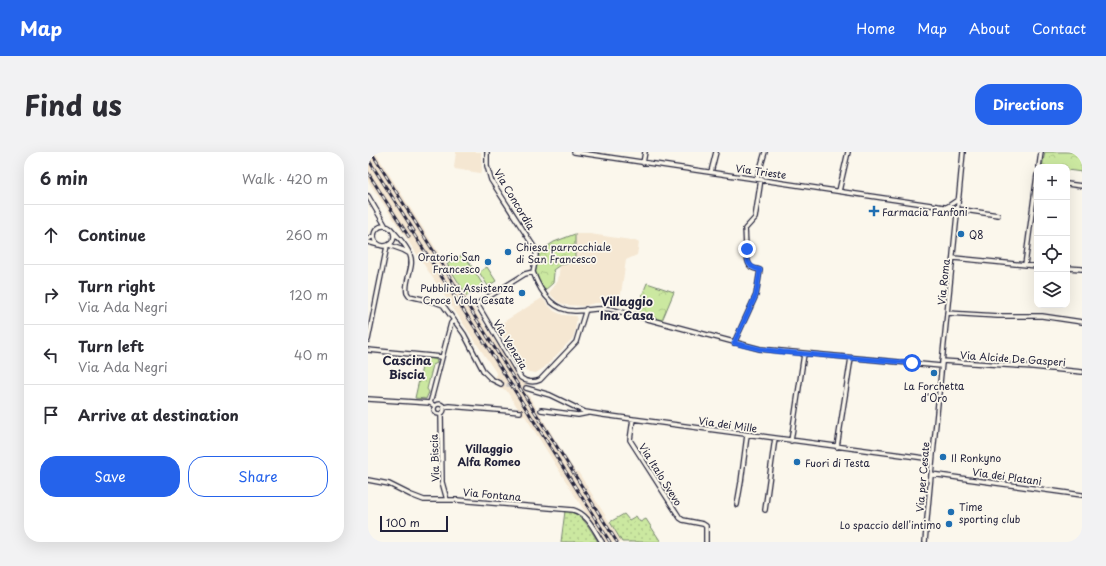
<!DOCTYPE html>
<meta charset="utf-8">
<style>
body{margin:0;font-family:"Playpen Sans",sans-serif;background:#f2f2f3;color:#2b2b33}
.controls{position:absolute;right:12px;top:12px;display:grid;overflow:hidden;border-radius:8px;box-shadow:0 4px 16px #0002}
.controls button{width:36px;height:36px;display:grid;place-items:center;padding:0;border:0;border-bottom:1px solid #e1e1e2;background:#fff;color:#2b2b33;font:20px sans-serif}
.scale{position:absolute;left:12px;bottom:10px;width:68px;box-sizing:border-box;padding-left:4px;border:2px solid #22223b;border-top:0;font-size:11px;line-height:14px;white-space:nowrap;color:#22223b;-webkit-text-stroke:3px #fbf7ec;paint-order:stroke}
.stop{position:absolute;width:12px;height:12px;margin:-9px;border:3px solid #2563eb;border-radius:50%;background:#fff}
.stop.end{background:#2563eb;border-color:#fff;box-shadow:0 1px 4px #0008}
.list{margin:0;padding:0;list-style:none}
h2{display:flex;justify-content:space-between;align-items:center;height:52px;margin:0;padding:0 16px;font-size:17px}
h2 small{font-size:13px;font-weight:400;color:#7c7c81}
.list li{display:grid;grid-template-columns:26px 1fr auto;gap:12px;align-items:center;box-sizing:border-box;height:60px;padding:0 16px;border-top:1px solid #e1e1e2}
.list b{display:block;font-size:15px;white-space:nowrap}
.list p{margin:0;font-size:13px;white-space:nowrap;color:#7c7c81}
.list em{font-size:13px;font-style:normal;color:#7c7c81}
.actions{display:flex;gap:8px;padding:12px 16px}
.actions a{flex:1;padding:9px 0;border:1px solid #2563eb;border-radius:16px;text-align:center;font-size:14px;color:#2563eb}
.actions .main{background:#2563eb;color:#fff}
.icon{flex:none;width:22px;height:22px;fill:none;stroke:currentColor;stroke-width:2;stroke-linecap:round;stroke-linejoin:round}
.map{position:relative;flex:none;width:714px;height:390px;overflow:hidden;border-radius:16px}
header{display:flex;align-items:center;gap:24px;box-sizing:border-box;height:56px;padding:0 20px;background:#2563eb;color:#fff}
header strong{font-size:19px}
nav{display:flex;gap:22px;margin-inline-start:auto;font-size:14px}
.intro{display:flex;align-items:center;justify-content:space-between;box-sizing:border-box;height:96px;padding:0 24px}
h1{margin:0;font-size:28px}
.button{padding:10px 18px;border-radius:16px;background:#2563eb;color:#fff;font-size:14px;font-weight:700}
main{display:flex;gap:24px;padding:0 24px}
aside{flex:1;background:#fff;border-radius:16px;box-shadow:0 4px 16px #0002}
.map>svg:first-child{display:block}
.built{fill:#f5e7d2}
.grass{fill:url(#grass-dots);stroke:#76856e}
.park{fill:url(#park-crowns);stroke:#76856e}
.pitch{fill:#cbe8a0;stroke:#76856e}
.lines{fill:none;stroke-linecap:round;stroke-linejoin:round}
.street-tunnel{stroke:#d0ccc9;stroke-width:3.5;stroke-dasharray:3.5 2;stroke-linecap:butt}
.street-casing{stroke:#22223b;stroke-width:6}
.street{stroke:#fbf7ec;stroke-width:3.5}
.rail-casing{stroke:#22223b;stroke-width:3}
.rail{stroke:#fbf7ec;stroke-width:1.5;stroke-dasharray:4.5;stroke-linecap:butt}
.route{stroke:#2563eb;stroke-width:5}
.poi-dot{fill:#1f6fb2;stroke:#fbf7ec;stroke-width:1.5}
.labels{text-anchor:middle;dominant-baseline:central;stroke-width:3.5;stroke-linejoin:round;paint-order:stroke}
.street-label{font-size:10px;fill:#22223b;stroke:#fbf7ec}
.poi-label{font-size:10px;fill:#22223b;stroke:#fbf7ec;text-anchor:start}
.neighbourhood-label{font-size:11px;font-weight:bold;fill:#22223b;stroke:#fbf7ec}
.quarter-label{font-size:12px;font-weight:bold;fill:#22223b;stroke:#fbf7ec}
</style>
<header>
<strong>Map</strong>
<nav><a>Home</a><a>Map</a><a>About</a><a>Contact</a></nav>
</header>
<div class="intro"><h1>Find us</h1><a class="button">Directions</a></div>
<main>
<aside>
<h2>6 min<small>Walk · 420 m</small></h2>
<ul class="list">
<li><svg class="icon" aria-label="ahead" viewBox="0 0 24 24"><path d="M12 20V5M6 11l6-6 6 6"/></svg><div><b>Continue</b></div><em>260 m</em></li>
<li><svg class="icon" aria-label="right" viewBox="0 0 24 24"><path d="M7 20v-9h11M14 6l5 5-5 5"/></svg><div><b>Turn right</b><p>Via Ada Negri</p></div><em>120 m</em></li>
<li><svg class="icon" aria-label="left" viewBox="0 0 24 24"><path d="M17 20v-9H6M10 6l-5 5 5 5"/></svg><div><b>Turn left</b><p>Via Ada Negri</p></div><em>40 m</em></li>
<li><svg class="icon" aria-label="arrive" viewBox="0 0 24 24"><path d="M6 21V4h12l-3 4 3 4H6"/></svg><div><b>Arrive at destination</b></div></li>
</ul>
<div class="actions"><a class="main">Save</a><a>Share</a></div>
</aside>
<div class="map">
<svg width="714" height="390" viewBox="0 0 714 390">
<defs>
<pattern id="grass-dots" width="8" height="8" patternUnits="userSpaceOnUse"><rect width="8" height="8" fill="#cbe8a0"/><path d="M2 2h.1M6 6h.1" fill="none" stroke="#aec78b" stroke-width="1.8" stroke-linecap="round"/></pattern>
<pattern id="park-crowns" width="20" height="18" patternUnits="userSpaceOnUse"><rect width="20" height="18" fill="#cbe8a0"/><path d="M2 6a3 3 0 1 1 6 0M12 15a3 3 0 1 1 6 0" fill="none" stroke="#aec78b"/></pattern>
</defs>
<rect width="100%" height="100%" fill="#fbf7ec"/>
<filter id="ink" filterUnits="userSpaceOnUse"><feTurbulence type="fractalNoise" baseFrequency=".025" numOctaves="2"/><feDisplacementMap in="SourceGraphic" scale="8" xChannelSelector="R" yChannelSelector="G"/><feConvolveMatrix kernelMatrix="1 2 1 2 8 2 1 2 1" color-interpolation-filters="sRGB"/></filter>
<g filter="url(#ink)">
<!-- built -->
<path class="built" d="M0 0H7L99 146 98 147 99 149 101 148 153 230 159 232 157 240 160 242 195 301 207 319 210 320 254 390H236L157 264H155L138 238 132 237 134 228 127 226 129 222 0 29Z
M88 0H113L114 19 112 21 87 17 86 15Z
M207 82H222L256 87 270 89 271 91 269 103 258 108 251 155 235 151H227L215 154 197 153 189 149 181 141 190 129 192 113 207 110Z
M174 146 186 159 195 163 209 164 207 179 205 186 177 215 168 221 161 220 153 216 129 174Z"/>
<!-- grass -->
<path class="grass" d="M197 359C214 360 222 377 230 390H193Z
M256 362 261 368 268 364 272 370 278 367 293 390H254L242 370Z"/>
<!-- park -->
<path class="park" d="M677 0H714V20L699 18V15H674Z
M207 82V110L192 113 185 118 186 121 185 131 176 139 174 137 167 122 170 106 169 101 186 90Z
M279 131 306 140 293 171 266 164Z
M56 206 68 207 69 211 65 213 59 237 61 240 58 247 47 246Z"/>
<!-- pitch -->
<path class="pitch" d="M96 102 115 133 99 144 79 112Z
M119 115 128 129 120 134 111 120Z"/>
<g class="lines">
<!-- street-tunnel -->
<path class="street-tunnel" d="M133 232 158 236"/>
<defs>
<path id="street" d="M119 0V14L123 28 168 98V105L165 120
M206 0 630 63
M275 11 277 0
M671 15 673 0
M343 20 348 0
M389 27 397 0
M699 32 714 34
M471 39 480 0
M0 44 17 73
M579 55 591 47
M6 84a10 10 0 1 1 20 0a10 10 0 1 1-20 0Z
M25 79C31 86 39 94 42 103 47 115 36 128 39 141L41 144 67 150 75 153 96 182 116 220 123 227 133 232
M0 87 6 84
M0 90 11 93
M21 93 35 98 42 102
M586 106 669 114
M657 113 669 23
M699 116 714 117
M165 120C172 139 184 160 208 159 221 158 228 156 242 157L392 197 573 214
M165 120 157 122 109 152 153 226C158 230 166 231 172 228L208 190 218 157
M579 161 630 164H674L714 170
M0 188 19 94
M366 191 388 143 392 118C389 117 386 117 383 115 377 110 378 85 377 77L387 66 393 27
M0 198 74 205
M574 209 665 215 714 220
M158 236 182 243 217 260 235 263 564 307
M0 247 62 251
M66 257a5 5 0 1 1 10 0a5 5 0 1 1-10 0Z
M67 254 62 251 64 244 83 171 86 168
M76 255 81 254 152 260
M173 258 210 263 220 261
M73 262 74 330 79 348
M265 267 262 288 312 366 315 368 335 372 338 374V390
M423 289 436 202
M469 295 483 206
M563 322 714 343
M0 328 21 332 43 343 56 348H89L205 358C220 362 226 378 234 390
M369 353 373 330 379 283
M397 358 407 286
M557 390C568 260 583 130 595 0"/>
</defs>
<!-- street casing -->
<use href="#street" class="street-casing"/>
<!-- street -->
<use href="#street" class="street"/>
<defs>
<path id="rail" d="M3 0 249 390
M0 7 46 79
M0 21 41 85
M41 75 115 188 242 390"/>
</defs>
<!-- rail casing -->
<use href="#rail" class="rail-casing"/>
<!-- rail -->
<use href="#rail" class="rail"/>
</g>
</g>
<g class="lines" filter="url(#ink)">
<!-- route -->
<path class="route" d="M379 97C379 109 379 115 392 118L388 143 366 191 392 197 415 200 544 211"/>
</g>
<!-- markers -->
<g class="poi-dot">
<path d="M504 53h4v4h4v4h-4v4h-4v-4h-4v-4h4z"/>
<circle cx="593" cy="82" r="4"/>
<circle cx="140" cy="100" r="4"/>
<circle cx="120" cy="110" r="4"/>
<circle cx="154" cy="141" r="4"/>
<circle cx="566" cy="221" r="4"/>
<circle cx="575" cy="305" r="4"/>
<circle cx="429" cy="310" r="4"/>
<circle cx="583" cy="360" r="4"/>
<circle cx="581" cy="372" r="4"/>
</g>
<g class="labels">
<!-- street labels -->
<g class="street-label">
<text transform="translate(393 19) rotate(8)">Via Trieste</text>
<text transform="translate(147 47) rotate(59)">Via Concordia</text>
<text transform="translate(575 130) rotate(-84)">Via Roma</text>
<text transform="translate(143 192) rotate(59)">Via Venezia</text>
<text transform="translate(645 206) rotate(4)">Via Alcide De Gasperi</text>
<text transform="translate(360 272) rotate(8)">Via dei Mille</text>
<text transform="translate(66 306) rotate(-92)">Via Biscia</text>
<text transform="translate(293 322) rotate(58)">Via Italo Svevo</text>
<text transform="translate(639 324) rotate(8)">Via dei Platani</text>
<text transform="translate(554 325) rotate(-85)">Via per Cesate</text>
<text transform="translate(124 342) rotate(5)">Via Fontana</text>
</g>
<!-- poi labels -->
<g class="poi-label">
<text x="514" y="59">Farmacia Fanfoni</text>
<text x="601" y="82">Q8</text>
<text x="148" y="94">Chiesa parrocchiale<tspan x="148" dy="12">di San Francesco</tspan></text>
<text x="112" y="104" text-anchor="end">Oratorio San<tspan x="112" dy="12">Francesco</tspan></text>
<text x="146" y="135" text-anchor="end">Pubblica Assistenza<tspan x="146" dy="12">Croce Viola Cesate</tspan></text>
<text x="566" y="233" text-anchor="middle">La Forchetta<tspan x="566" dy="12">d'Oro</tspan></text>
<text x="583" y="305">Il Ronkyno</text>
<text x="437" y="310">Fuori di Testa</text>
<text x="591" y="354">Time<tspan x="591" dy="12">sporting club</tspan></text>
<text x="573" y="372" text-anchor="end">Lo spaccio dell'intimo</text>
</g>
<!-- neighbourhood labels -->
<g class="neighbourhood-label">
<text x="121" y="296">Villaggio<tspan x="121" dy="13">Alfa Romeo</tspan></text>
</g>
<!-- quarter labels -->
<g class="quarter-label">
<text x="259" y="149">Villaggio<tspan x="259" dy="14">Ina Casa</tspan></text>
<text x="39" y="208">Cascina<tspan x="39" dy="14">Biscia</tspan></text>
</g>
</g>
</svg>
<div class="controls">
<button>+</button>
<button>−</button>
<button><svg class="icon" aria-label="locate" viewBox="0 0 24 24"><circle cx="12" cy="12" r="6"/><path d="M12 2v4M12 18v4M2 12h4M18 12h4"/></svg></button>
<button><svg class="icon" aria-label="layers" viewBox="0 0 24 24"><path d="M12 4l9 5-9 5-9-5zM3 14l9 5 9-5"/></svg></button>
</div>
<div class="scale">100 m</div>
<div class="stop" style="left:544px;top:211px"></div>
<div class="stop end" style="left:379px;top:97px"></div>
</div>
</main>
